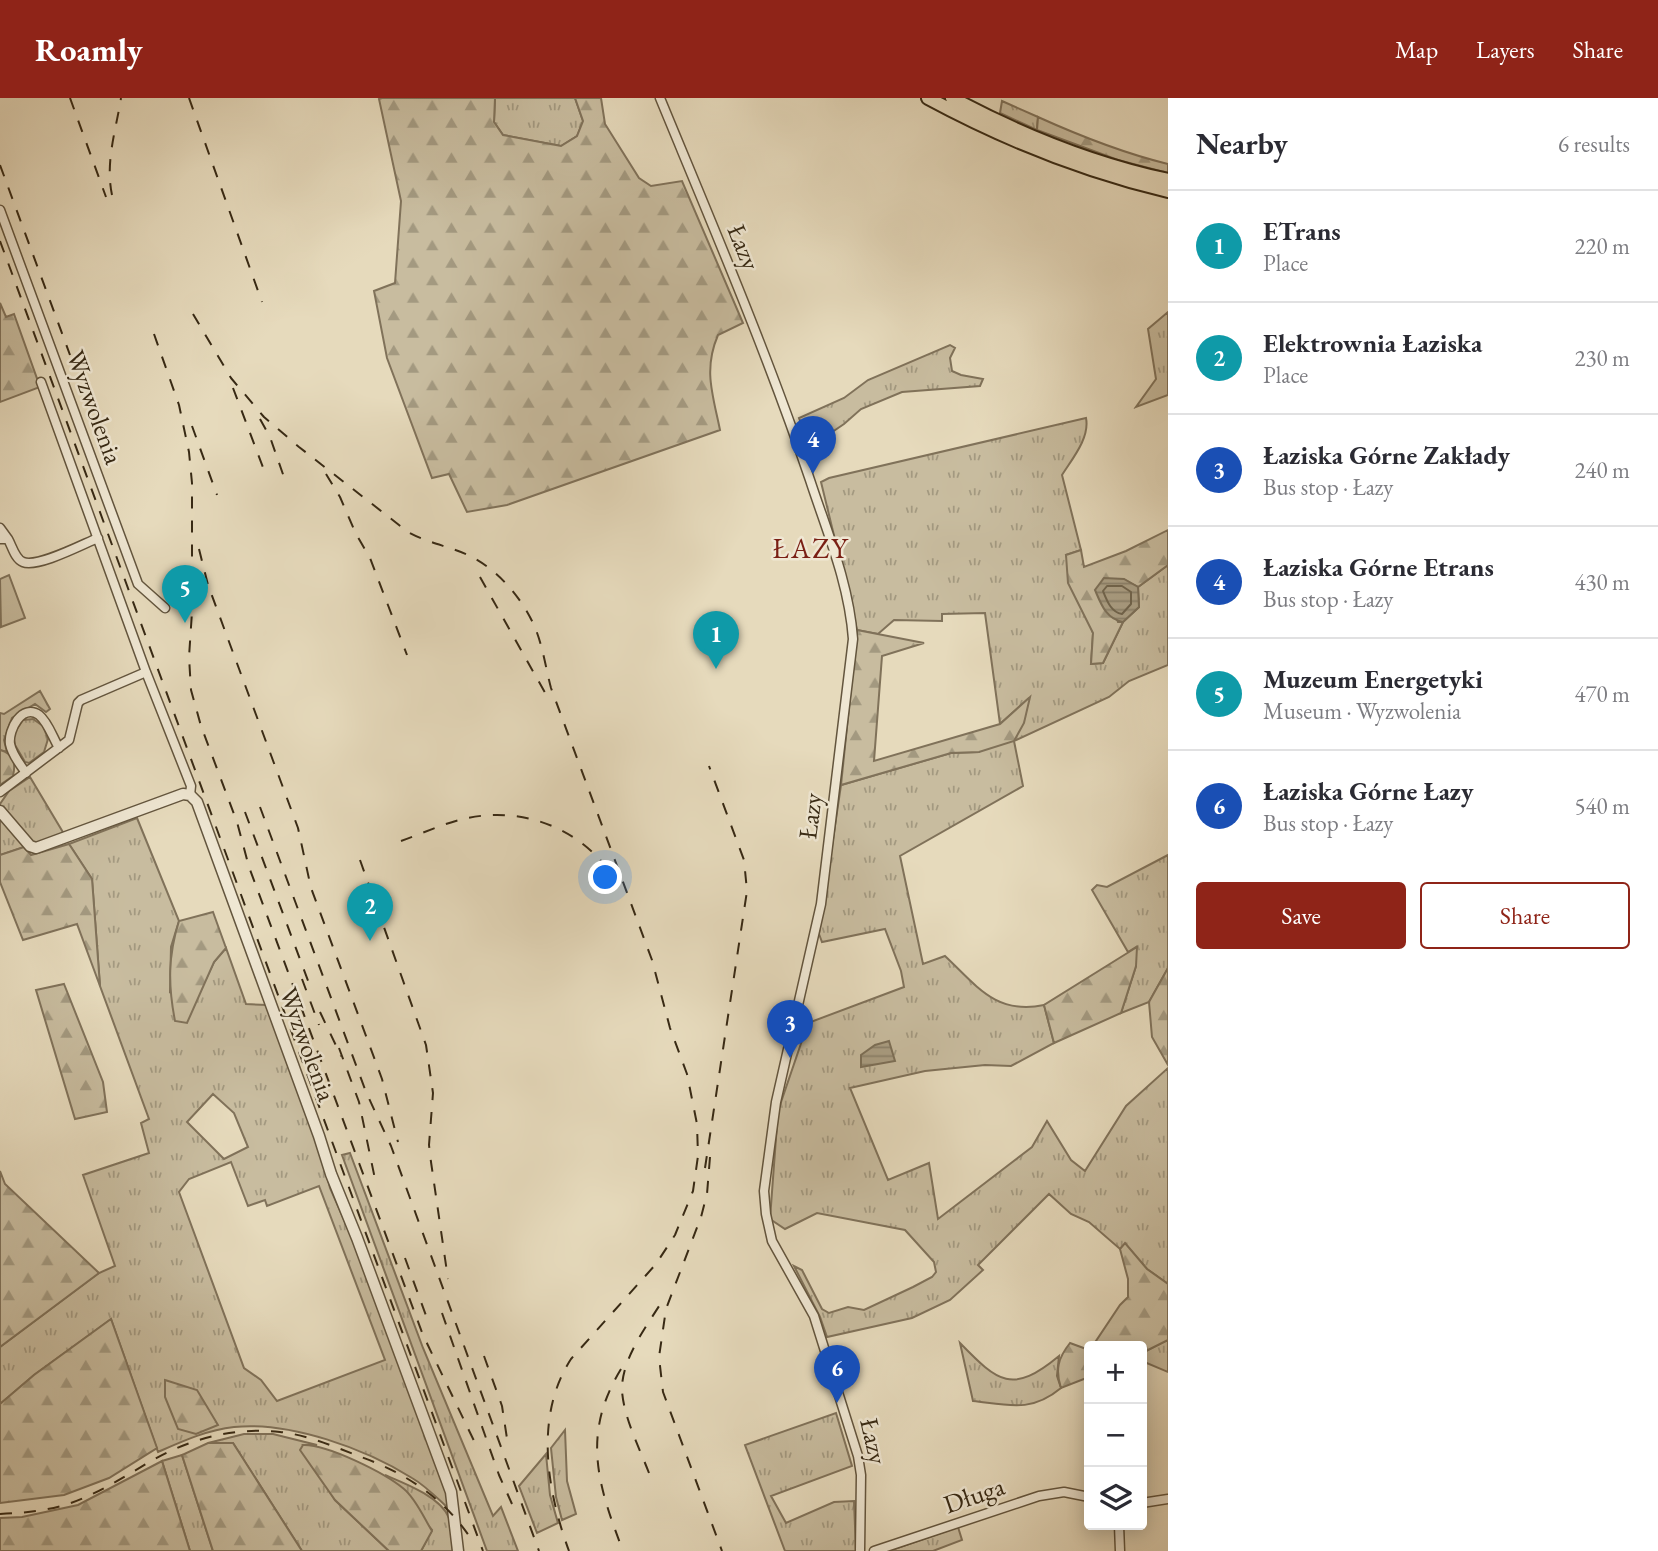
<!DOCTYPE html>
<meta charset="utf-8">
<style>
body{margin:0;font-family:"EB Garamond",serif;background:#f7f7f7;color:#2b2b33}
.controls{position:absolute;right:21px;bottom:21px;display:grid;overflow:hidden;border-radius:7px;box-shadow:0 4px 18px #0003}
.controls button{width:63px;height:63px;display:grid;place-items:center;padding:0;border:0;border-bottom:2px solid #e1e1e2;background:#fff;color:#2b2b33;font:35px sans-serif}
.you{position:absolute;left:606px;top:780px;width:24px;height:24px;margin:-18px;border:5px solid #fff;border-radius:50%;background:#1a73e8;box-shadow:0 0 0 10px #1a73e833}
.badge{display:grid;place-items:center;width:46px;height:46px;border-radius:50%;background:#8f2418;color:#fff;font-size:23px;font-weight:700}
.pin{position:absolute;translate:-50% -58px;filter:drop-shadow(0 2px 4px #0008)}
.pin::after{content:'';position:absolute;top:37px;width:24px;height:21px;background:inherit;clip-path:polygon(0 0,100% 0,50% 100%)}
.list{margin:0;padding:0;list-style:none}
h2{display:flex;justify-content:space-between;align-items:center;height:91px;margin:0;padding:0 28px;font-size:30px}
h2 small{font-size:23px;font-weight:400;color:#7c7c81}
.list li{display:grid;grid-template-columns:46px 1fr auto;gap:21px;align-items:center;box-sizing:border-box;height:112px;padding:0 28px;border-top:2px solid #e1e1e2}
.list b{display:block;font-size:26px;white-space:nowrap}
.list p{margin:0;font-size:23px;white-space:nowrap;color:#7c7c81}
.list em{font-size:23px;font-style:normal;color:#7c7c81}
.actions{display:flex;gap:14px;padding:21px 28px}
.actions a{flex:1;padding:16px 0;border:2px solid #8f2418;border-radius:7px;text-align:center;font-size:24px;color:#8f2418}
.actions .main{background:#8f2418;color:#fff}
.icon{flex:none;width:38px;height:38px;fill:none;stroke:currentColor;stroke-width:2;stroke-linecap:round;stroke-linejoin:round}
.map{position:relative;flex:none;width:1168px;height:1453px;overflow:hidden}
header{display:flex;align-items:center;gap:42px;box-sizing:border-box;height:98px;padding:0 35px;background:#8f2418;color:#fff}
header strong{font-size:33px}
nav{display:flex;gap:38px;margin-inline-start:auto;font-size:24px}
main{display:flex}
aside{flex:1;background:#fff}
.map>svg:first-child{display:block}
.grass{fill:url(#grass-tufts);stroke:#80725a;stroke-width:2;fill-rule:evenodd}
.forest{fill:url(#forest-firs);stroke:#80725a;stroke-width:2}
.garden{fill:#c8bc9f;stroke:#80725a;stroke-width:2}
.water{fill:url(#water-rules);stroke:#7c6f57;stroke-width:2}
.lines{fill:none;stroke-linecap:round;stroke-linejoin:round}
.shore{stroke:#70644c;stroke-width:2}
.minor-casing{stroke:#63553e;stroke-width:11}
.tertiary-casing{stroke:#63553e;stroke-width:13}
.primary-casing{stroke:#372914;stroke-width:16}
.minor{stroke:#efe7d3;stroke-width:8}
.tertiary{stroke:#efe7d3;stroke-width:10}
.primary{stroke:#e6dabc;stroke-width:12}
.rail{stroke:#372914;stroke-width:2;stroke-dasharray:12 12;stroke-linecap:butt}
.labels{text-anchor:middle;dominant-baseline:central;stroke-width:5;stroke-linejoin:round;paint-order:stroke}
.street-label{font-size:26px;fill:#372914;stroke:#efe7d3}
.neighbourhood-label{font-size:28px;letter-spacing:2px;fill:#7a1f14;stroke:#efe7d3}
</style>
<header>
<strong>Roamly</strong>
<nav><a>Map</a><a>Layers</a><a>Share</a></nav>
</header>
<main>
<div class="map">
<svg width="1168" height="1453" viewBox="0 0 1168 1453">
<defs>
<pattern id="grass-tufts" width="24" height="20" patternUnits="userSpaceOnUse" patternTransform="scale(1.75)"><rect width="24" height="20" fill="#c8bc9f"/><path d="M3 7l-1-3M5 7V3M7 7l1-3M15 17l-1-3M17 17v-4M19 17l1-3" fill="none" stroke="#a39980"/></pattern>
<pattern id="forest-firs" width="22" height="20" patternUnits="userSpaceOnUse" patternTransform="scale(1.75)"><rect width="22" height="20" fill="#c8bc9f"/><path d="M5 1l3.5 6h-7zM16 11l3.5 6h-7z" fill="#a39980"/></pattern>
<pattern id="water-rules" width="6" height="5" patternUnits="userSpaceOnUse" patternTransform="scale(1.75)"><rect width="6" height="5" fill="#aa9e83"/><path d="M0 2.5h6" fill="none" stroke="#8b816a"/></pattern>
</defs>
<rect width="100%" height="100%" fill="#e6dabc"/>
<filter id="stains"><feTurbulence type="fractalNoise" baseFrequency=".00286" numOctaves="4"/><feColorMatrix values="0 0 0 0 .2 0 0 0 0 .09 0 0 0 0 .02 0 0 0 .5 -.17"/></filter>
<radialGradient id="worn" r=".72"><stop offset=".6" stop-color="#630" stop-opacity="0"/><stop offset="1" stop-color="#630" stop-opacity=".3"/></radialGradient>
<!-- grass -->
<path class="grass" d="M495 0H575L583 23 577 38 561 48 503 37 494 24Z
M1002 3 1038 19 1037 32 1000 15Z
M1168 214V297L1136 309 1156 281 1148 231Z
M950 247 955 250 950 260 952 273 961 277 983 281 980 288 902 294 861 311 844 326 810 349 799 320 844 300 868 282Z
M1086 320C1090 340 1072 361 1062 377L1081 452 1066 457 1093 535 1091 566 1103 565 1123 524 1139 509 1138 489 1168 467V567L1129 583 1109 599 1014 643 1023 688 900 758 923 866 945 858C977 888 996 917 1044 907L1054 945 1011 968 985 967 925 973 850 990 888 1082 929 1065 938 1121 1032 1049 1047 1023 1071 1062 1085 1073 1126 1008 1168 970V1186L1147 1171 1125 1146 1120 1151 1089 1124 1071 1116 1049 1096 978 1167 983 1172 950 1202 912 1220 827 1239 820 1219 794 1168 802 1172 822 1211 829 1215 848 1209 864 1212 913 1189 932 1179 936 1174 934 1164 905 1132 817 1115 785 1131 770 1121 778 1013 808 925 904 889 901 873 885 831 822 844 819 836 841 687 951 655 979 654 1029 600 1000 626 985 515 942 516V523L894 522 878 536 857 532 821 384 829 380Z
M40 593 50 611 46 614 35 606 12 620 4 642 7 654 0 652V615L4 616Z
M33 621 43 628 48 641 44 654 29 665 25 664 15 647 13 637 23 622Z
M30 679 64 736 0 757V706L9 693Z
M137 720 179 823 171 849 170 894 206 881 214 864 226 850 246 906 267 907 317 1039 330 1090 360 1158 450 1404 449 1411C437 1400 426 1388 412 1380 366 1351 290 1323 234 1329 207 1332 183 1343 158 1354L111 1221 34 1277 0 1306V1249L99 1175 115 1168 83 1077 149 1055 141 1025 149 1021 100 888 92 781 69 746ZM213 996 234 1015 248 1049 224 1061 187 1024ZM231 1064 248 1108 265 1102 267 1108 319 1088 385 1262 277 1303 261 1282 244 1270 179 1094 189 1081Z
M1168 757V870L1149 904 1121 915 1136 868V849L1128 854 1092 792 1097 787 1107 789Z
M350 1055 423 1250 493 1418 501 1409 518 1453H487L342 1057Z
M1168 1242V1274L1142 1263V1255Z
M960 1245C998 1284 1012 1297 1059 1258L1057 1278 1061 1290C1031 1315 1008 1307 973 1303Z
M836 1315 852 1368 771 1398 786 1425 834 1404 854 1403 856 1453H785L745 1347Z
M565 1332 567 1383 576 1416 562 1422 556 1399 551 1350Z
M244 1336H273L317 1347H303L335 1402 389 1453H302L233 1345H208Z
M546 1356 550 1397 558 1425 537 1435 519 1388Z
M182 1357 213 1453H190L162 1363Z
M385 1377C404 1385 441 1399 449 1420 453 1430 454 1443 456 1453H421L432 1432Z
M958 1429 962 1442 933 1453H889Z"/>
<!-- forest -->
<path class="forest" d="M382 0H495L494 24 503 37 561 48 577 38 583 23 575 0H601L605 26 639 80 651 88 682 83 743 225 718 237C703 272 713 297 720 332L507 407 467 414 449 376 432 380 387 260 374 193 395 185 401 103 379 1Z
M1038 19C1080 38 1123 55 1168 66V75L1118 62 1037 32Z
M0 205 6 219 14 216 40 289 0 304Z
M1168 432V467L1138 489 1123 481H1104L1118 524H1123L1103 565 1091 566 1093 535 1068 485 1066 457 1081 452 1084 469 1126 453Z
M857 532 924 545 882 558 874 663 1000 626 1030 599 1024 625 1014 643 979 654 951 655 841 687Z
M0 652C14 656 16 665 13 678L0 687Z
M69 746 92 781 100 888 77 826 23 842 0 784V757L24 749 31 757Z
M213 814 226 850 214 864 187 925 175 923C168 887 168 858 179 823Z
M1137 849 1136 868 1121 915 1054 945 1044 907Z
M1168 870V967L1152 939 1149 904Z
M64 886 103 984 107 1014 75 1021 36 892Z
M0 1073 5 1086 99 1175 0 1249Z
M1125 1145 1147 1171 1168 1186V1242L1142 1255V1248H1101L1094 1246 1120 1207 1128 1199V1181L1120 1151Z
M111 1221 157 1350 109 1380 64 1397 0 1405V1306L34 1277Z
M1070 1245 1089 1252V1279L1061 1290C1055 1272 1058 1260 1070 1245Z
M165 1282 197 1292 218 1327 196 1336 178 1331 165 1299Z
M208 1345H233L302 1453H213L182 1357Z
M303 1347C327 1346 385 1375 404 1391 416 1401 424 1420 432 1433L421 1453H389L335 1402 300 1352Z
M162 1363 190 1453H0V1420L22 1419 78 1407Z"/>
<!-- garden -->
<path class="garden" d="M9 477 25 520 1 529 0 481Z"/>
<!-- water -->
<path class="water" d="M1104 480 1124 481 1138 489 1139 509 1123 524C1106 521 1101 506 1095 492Z
M889 943 895 963 861 969V957L875 947Z"/>
<g class="lines">
<!-- shore -->
<path class="shore" d="M1107 488H1122L1131 494V506L1122 516C1111 514 1107 503 1103 493Z"/>
<defs>
<path id="minor" d="M660 0C712 126 766 252 810 382 827 434 849 485 853 541L821 806 776 1004 764 1093 766 1116 772 1143 814 1218 858 1358 861 1377 860 1453
M0 112 138 486 165 510
M41 284 146 574 191 688 190 697
M0 430 8 441H0
M8 441C12 448 15 461 23 464 38 470 83 446 98 440
M26 675C20 666 12 657 10 646 8 632 22 605 39 617 48 624 53 640 59 650
M0 694 69 642 78 605 81 602 146 574
M1142 1405 1168 1401
M1119 1427 1120 1453
M874 1453 1039 1398 1064 1394 1089 1399"/>
<path id="tertiary" d="M0 713 30 748 36 750 183 696 190 697 197 704 319 1038 331 1076 357 1140 451 1394 458 1453"/>
<path id="primary" d="M928 0C1004 41 1084 73 1168 93
M952 0C1019 36 1093 66 1168 82"/>
</defs>
<!-- minor casing -->
<use href="#minor" class="minor-casing"/>
<!-- tertiary casing -->
<use href="#tertiary" class="tertiary-casing"/>
<!-- primary casing -->
<use href="#primary" class="primary-casing"/>
<!-- minor -->
<use href="#minor" class="minor"/>
<!-- tertiary -->
<use href="#tertiary" class="tertiary"/>
<!-- primary -->
<use href="#primary" class="primary"/>
<!-- rail -->
<path class="rail" d="M70 0 106 99
M189 0 262 204
M0 67 70 257
M112 97C105 64 116 32 121 0
M0 143 483 1453
M193 216 231 280 264 319 299 349 408 434C428 445 448 448 468 457 498 471 524 502 536 532 543 550 546 571 551 590L652 862 670 930 687 976 697 1026 698 1058 693 1093 675 1137 656 1166 571 1261C534 1318 547 1393 569 1453
M154 236 179 307 189 354 192 385V514L189 559 191 592 201 628 237 724 249 769 423 1237 476 1347
M233 290 264 372
M260 321 270 339 285 382
M192 328 217 397
M326 376 340 399 356 436 370 460 407 557
M199 451 208 487 298 730 311 790 382 981 398 1044
M480 479 548 600
M260 709 366 994 391 1048 539 1453
M245 714 310 888
M401 743C421 736 442 726 463 721 522 707 582 730 615 781
M360 762 426 947 433 995 429 1047 431 1064 448 1181
M302 881 319 927
M320 914 341 958
M339 950 359 1004 375 1081
M710 1059 707 1096 701 1119 666 1211 659 1259 663 1294 722 1453
M705 1070 747 793 744 762 709 668
M405 1160 428 1223
M442 1215 499 1377 512 1406
M484 1258 502 1308 508 1347
M621 1271C581 1337 598 1387 623 1453
M649 1375C639 1349 624 1320 622 1293 621 1260 648 1227 664 1200
M0 1416C23 1415 46 1413 68 1406 98 1396 125 1378 153 1362 192 1340 235 1329 280 1334 308 1337 335 1349 361 1359 406 1375 447 1402 473 1444"/>
</g>
<g class="labels">
<!-- street labels -->
<g class="street-label">
<text transform="translate(744 149) rotate(68)">Łazy</text>
<text transform="translate(95 309) rotate(70)">Wyzwolenia</text>
<text transform="translate(810 718) rotate(-83)">Łazy</text>
<text transform="translate(308 946) rotate(70)">Wyzwolenia</text>
<text transform="translate(874 1343) rotate(77)">Łazy</text>
<text transform="translate(974 1397) rotate(-19)">Długa</text>
</g>
<!-- neighbourhood labels -->
<g class="neighbourhood-label">
<text x="811" y="450">ŁAZY</text>
</g>
</g>
<rect width="100%" height="100%" filter="url(#stains)"/>
<rect width="100%" height="100%" fill="url(#worn)"/>
</svg>
<div class="controls">
<button>+</button>
<button>−</button>
<button><svg class="icon" aria-label="layers" viewBox="0 0 24 24"><path d="M12 4l9 5-9 5-9-5zM3 14l9 5 9-5"/></svg></button>
</div>
<div class="you"></div>
<div class="pin badge" style="left:716px;top:571px;background:#0f9aa8">1</div>
<div class="pin badge" style="left:370px;top:843px;background:#0f9aa8">2</div>
<div class="pin badge" style="left:790px;top:960px;background:#1a4fb4">3</div>
<div class="pin badge" style="left:813px;top:376px;background:#1a4fb4">4</div>
<div class="pin badge" style="left:185px;top:525px;background:#0f9aa8">5</div>
<div class="pin badge" style="left:837px;top:1305px;background:#1a4fb4">6</div>
</div>
<aside>
<h2>Nearby<small>6 results</small></h2>
<ul class="list">
<li><span class="badge" style="background:#0f9aa8">1</span><div><b>ETrans</b><p>Place</p></div><em>220 m</em></li>
<li><span class="badge" style="background:#0f9aa8">2</span><div><b>Elektrownia Łaziska</b><p>Place</p></div><em>230 m</em></li>
<li><span class="badge" style="background:#1a4fb4">3</span><div><b>Łaziska Górne Zakłady</b><p>Bus stop · Łazy</p></div><em>240 m</em></li>
<li><span class="badge" style="background:#1a4fb4">4</span><div><b>Łaziska Górne Etrans</b><p>Bus stop · Łazy</p></div><em>430 m</em></li>
<li><span class="badge" style="background:#0f9aa8">5</span><div><b>Muzeum Energetyki</b><p>Museum · Wyzwolenia</p></div><em>470 m</em></li>
<li><span class="badge" style="background:#1a4fb4">6</span><div><b>Łaziska Górne Łazy</b><p>Bus stop · Łazy</p></div><em>540 m</em></li>
</ul>
<div class="actions"><a class="main">Save</a><a>Share</a></div>
</aside>
</main>
